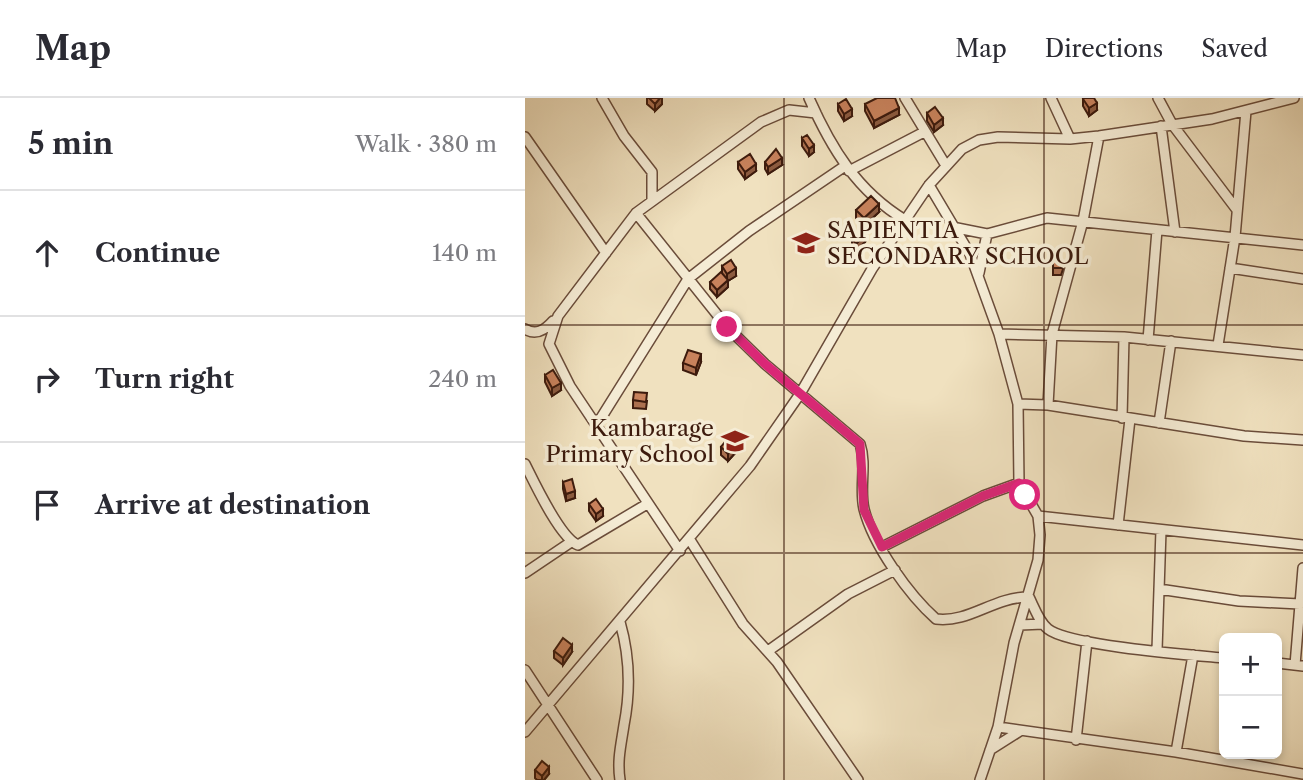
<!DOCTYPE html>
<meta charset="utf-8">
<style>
body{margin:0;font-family:"Libre Caslon Text",serif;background:#f7f7f7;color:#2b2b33}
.controls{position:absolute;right:21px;bottom:21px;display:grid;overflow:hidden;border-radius:10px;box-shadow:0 4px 10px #0003}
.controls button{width:63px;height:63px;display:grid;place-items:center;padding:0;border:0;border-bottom:2px solid #e1e1e2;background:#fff;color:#2b2b33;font:35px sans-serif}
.stop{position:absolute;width:21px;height:21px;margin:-16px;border:5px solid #db2777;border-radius:50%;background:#fff}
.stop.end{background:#db2777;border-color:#fff;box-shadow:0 2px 7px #0008}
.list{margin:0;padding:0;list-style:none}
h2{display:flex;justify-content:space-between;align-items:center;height:91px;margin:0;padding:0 28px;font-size:30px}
h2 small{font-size:23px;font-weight:400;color:#7c7c81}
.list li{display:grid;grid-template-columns:46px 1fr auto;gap:21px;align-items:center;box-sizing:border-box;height:126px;padding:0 28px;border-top:2px solid #e1e1e2}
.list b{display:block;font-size:26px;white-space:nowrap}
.list em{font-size:23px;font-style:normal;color:#7c7c81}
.icon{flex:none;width:38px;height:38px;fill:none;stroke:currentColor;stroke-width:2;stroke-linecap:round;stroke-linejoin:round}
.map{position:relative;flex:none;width:778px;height:682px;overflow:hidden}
header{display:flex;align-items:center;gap:42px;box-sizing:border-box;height:98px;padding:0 35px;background:#fff;border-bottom:2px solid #e1e1e2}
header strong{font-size:33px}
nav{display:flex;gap:38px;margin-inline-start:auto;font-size:24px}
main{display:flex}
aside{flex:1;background:#fff}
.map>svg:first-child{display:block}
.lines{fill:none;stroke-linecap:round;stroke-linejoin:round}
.minor-casing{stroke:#6a4c3a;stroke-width:12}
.minor{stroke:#f5ecd5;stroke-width:9}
.wall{fill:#ac704f;stroke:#3d1b0d;stroke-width:2}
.shaded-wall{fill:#8c5b40;stroke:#3d1b0d;stroke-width:2}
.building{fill:#c8825c;stroke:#3d1b0d;stroke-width:2}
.route{stroke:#db2777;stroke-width:9}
.grid{fill:none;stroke:#3d1b0d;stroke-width:2;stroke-opacity:0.55}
.labels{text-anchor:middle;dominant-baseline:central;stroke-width:7;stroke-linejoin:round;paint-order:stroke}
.poi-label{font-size:23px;fill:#3d1b0d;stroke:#f5ecd5;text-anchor:start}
</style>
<header>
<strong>Map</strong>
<nav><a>Map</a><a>Directions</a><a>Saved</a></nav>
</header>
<main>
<aside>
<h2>5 min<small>Walk · 380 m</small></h2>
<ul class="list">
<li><svg class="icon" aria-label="ahead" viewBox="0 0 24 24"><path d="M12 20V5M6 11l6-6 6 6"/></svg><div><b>Continue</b></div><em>140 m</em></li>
<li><svg class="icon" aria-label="right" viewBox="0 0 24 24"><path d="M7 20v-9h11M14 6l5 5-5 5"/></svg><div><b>Turn right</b></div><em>240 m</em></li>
<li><svg class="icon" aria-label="arrive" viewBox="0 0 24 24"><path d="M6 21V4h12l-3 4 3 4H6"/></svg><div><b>Arrive at destination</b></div></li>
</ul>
</aside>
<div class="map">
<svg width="778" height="682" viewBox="0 0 778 682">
<rect width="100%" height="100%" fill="#f0e1bf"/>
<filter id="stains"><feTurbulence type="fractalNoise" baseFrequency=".00286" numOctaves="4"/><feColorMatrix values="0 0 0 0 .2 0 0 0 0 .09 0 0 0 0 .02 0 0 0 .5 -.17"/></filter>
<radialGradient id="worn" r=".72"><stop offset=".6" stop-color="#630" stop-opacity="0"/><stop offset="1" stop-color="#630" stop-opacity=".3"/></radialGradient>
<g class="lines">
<defs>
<path id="minor" d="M77 0 99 38 127 74V103
M284 0C306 50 332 93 380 122
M380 0 420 66
M526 0 545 41
M633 0 647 26 712 112
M636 28 650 134
M0 39 81 155
M324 73 399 34
M404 87 445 156 474 236 493 306 494 385 513 418 515 437 513 462 489 545 473 629 455 682
M111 115 202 229 240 266 335 346C342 367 334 390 339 411 348 447 384 497 411 521 445 525 468 499 504 499 509 509 514 524 523 531 544 548 667 557 699 560
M432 130 462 136 522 120 778 147
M705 170 778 181
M454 175 462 136
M0 231C11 238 20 232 28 223
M474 236 599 239 778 257
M623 242 632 132
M693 247 710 139 721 13
M493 306 523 307 719 338 778 342
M523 307 527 236 558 123 574 38
M597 320 599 239
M634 325 646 243
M71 328 163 181 224 133 320 68
M0 366C9 384 35 440 53 447L122 406
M513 418 778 447
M593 427 605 321
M165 442 218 526 252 564 333 682
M357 449 458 398 494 385
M155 453 45 288 24 246 33 218 111 115 236 24 264 12 291 15
M0 475 46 444
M634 491 714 503 775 506
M95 524C105 559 106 591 99 627 96 647 92 662 95 682
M495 527 518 526
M632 552 636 432
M243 553 323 496 370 472
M752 565 778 568
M770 567 778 470
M0 572 72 682
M473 629 651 654 778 676
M0 634 225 368 275 296 347 171 404 87 437 51 454 42 473 39 545 41 574 38 687 21 769 0
M551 642 562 543
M465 652 495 633
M651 654 668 557"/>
</defs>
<!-- minor casing -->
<use href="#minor" class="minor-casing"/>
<!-- minor -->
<use href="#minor" class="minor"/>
</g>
<!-- wall -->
<path class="wall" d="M122 0H137V6L130 13 122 6Z
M558 1 572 12 564 18 558 8Z
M313 6 327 18 319 23 313 13Z
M340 6 374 17 349 30 340 13Z
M402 15 418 27 409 34 402 23Z
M277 40 289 54 284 58 277 48Z
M213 64 231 73 220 81 213 71Z
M240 64 257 67 243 76 240 71Z
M331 112 354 114 339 128 331 120Z
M327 141 340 144 331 153 327 149Z
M528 163 538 171 536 177H528Z
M197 168 211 178 203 183V189L192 199 185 191V184L197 175Z
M176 264 171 277 158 272V265Z
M20 277 36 292 27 298 20 284Z
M108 302 122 303 121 311 108 310Z
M196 349 212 353 203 363 196 357Z
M38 384 50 400 41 403 38 391Z
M64 406 78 418 71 423 64 413Z
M29 553 47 554 38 567 29 560Z
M10 672 24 676 19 682H12L10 680Z"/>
<!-- shaded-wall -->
<path class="shaded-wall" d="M135 0H137V6L130 13V6Z
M572 5V12L564 18V10Z
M374 10V17L349 30V23Z
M327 11V18L319 23V16Z
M418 20V27L409 34V27Z
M289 47V54L284 58V51Z
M257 60V67L243 76V69Z
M231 66V73L220 81V74Z
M354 106V114L339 128V120Z
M340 136V144L331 153V146Z
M211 170V178L203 183V189L192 199V192L202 183V176Z
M176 256V264L171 277V270Z
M36 285V292L27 298V290Z
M212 345V353L203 363V356Z
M50 393V400L41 403V396Z
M78 411V418L71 423V416Z
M47 547V554L38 567V560Z
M24 669V676L19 682H17V678Z"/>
<!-- building -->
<path class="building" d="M124 0H135L130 6Z
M352 0H370L374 10 349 23 340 6Z
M559 0H569L572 5 564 10 558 1Z
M321 1 327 11 319 16 313 6Z
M410 9 418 20 409 27 402 15Z
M282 37 289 47 284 51 277 40Z
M251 51 257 60 243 69 240 64Z
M225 56 231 66 220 74 213 64Z
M346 98 354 106 339 120 331 112Z
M336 132 340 136 331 146 327 141Z
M206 162 211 170 202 176 197 168Z
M528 163H538L536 170H528Z
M196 174 203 182 192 192 185 184Z
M163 252 176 256 171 270 158 265Z
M28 272 36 285 27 290 20 277Z
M109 294 122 295 121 304 108 302Z
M204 339 212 345 203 356 196 349Z
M47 381 50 393 41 396 38 384Z
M71 401 78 411 71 416 64 406Z
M38 540 47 547 38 560 29 553Z
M17 663 24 669 17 678 10 672Z"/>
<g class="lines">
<!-- route -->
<path class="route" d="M202 229 240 266 335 346 339 412 357 449 458 398 494 385 500 397"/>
</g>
<!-- grid -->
<path class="grid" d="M259 0V682M519 0V682M0 227H778M0 455H778"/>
<!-- icons -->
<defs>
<symbol id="school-bare" viewBox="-9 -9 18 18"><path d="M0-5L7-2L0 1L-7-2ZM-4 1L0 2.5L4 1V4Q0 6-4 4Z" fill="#8f2418" stroke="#f5ecd5" stroke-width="2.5" paint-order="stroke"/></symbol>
</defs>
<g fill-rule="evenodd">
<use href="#school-bare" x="262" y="126" width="38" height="38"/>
<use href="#school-bare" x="191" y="324" width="38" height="38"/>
</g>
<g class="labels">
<!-- poi labels -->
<g class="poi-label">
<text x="302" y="132">SAPIENTIA<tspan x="302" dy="26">SECONDARY SCHOOL</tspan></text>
<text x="189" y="330" text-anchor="end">Kambarage<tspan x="189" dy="26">Primary School</tspan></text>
</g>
</g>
<rect width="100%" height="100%" filter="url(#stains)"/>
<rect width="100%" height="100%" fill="url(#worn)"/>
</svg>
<div class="controls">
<button>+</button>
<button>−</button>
</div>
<div class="stop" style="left:500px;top:397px"></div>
<div class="stop end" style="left:202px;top:229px"></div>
</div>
</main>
